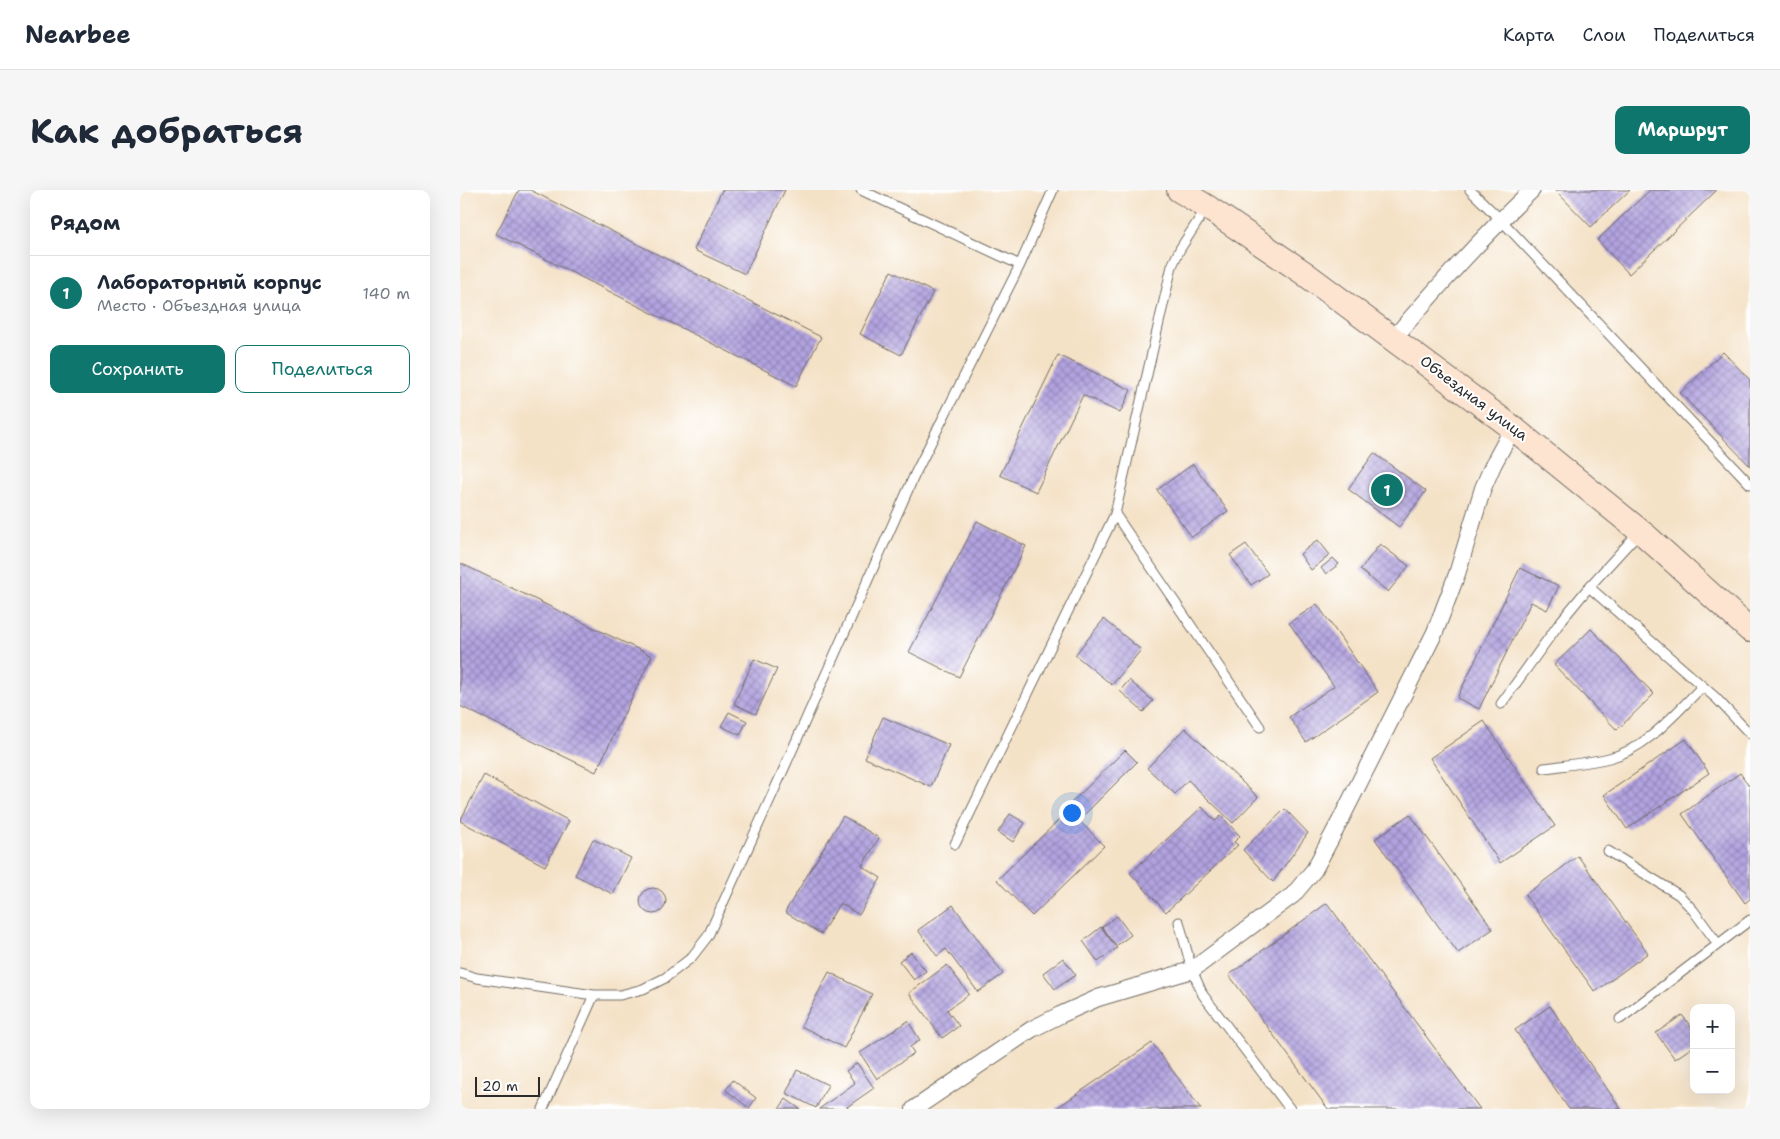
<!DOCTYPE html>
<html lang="ru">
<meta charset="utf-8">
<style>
body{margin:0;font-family:"Shantell Sans",sans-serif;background:#f6f6f7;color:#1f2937}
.controls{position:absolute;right:15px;bottom:15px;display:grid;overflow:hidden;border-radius:10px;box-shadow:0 5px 20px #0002}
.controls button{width:45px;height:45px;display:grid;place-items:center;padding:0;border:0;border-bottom:1px solid #e0e1e3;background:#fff;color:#1f2937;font:25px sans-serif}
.scale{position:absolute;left:15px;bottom:12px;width:65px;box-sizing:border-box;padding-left:5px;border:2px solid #2b2b2b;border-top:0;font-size:14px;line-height:18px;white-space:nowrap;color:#2b2b2b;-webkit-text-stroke:4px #fff;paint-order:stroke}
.you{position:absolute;left:611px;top:622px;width:18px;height:18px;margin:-12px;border:4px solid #fff;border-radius:50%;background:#1a73e8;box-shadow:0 0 0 8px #1a73e833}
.badge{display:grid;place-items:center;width:32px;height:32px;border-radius:50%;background:#0f766e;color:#fff;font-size:16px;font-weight:700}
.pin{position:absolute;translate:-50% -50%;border:2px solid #fff;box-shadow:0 1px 5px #0006}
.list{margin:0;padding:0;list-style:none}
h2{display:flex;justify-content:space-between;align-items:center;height:65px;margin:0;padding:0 20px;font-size:21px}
h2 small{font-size:16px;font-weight:400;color:#747a83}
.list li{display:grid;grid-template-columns:32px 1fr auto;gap:15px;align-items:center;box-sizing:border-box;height:75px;padding:0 20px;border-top:1px solid #e0e1e3}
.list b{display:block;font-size:19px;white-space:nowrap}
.list p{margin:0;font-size:16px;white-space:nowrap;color:#747a83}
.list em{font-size:16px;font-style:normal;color:#747a83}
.actions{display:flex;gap:10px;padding:15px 20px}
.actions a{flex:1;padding:11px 0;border:1px solid #0f766e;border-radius:10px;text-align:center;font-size:18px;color:#0f766e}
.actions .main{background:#0f766e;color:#fff}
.map{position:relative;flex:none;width:1290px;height:919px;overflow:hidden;border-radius:10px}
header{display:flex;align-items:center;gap:30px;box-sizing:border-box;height:70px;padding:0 25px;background:#fff;border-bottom:1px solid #e0e1e3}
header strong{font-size:24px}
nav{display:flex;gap:28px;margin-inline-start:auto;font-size:18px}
.intro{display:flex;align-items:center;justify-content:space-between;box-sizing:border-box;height:120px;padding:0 30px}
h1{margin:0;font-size:35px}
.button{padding:12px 22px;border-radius:10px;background:#0f766e;color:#fff;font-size:18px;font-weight:700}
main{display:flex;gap:30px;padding:0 30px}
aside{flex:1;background:#fff;border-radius:10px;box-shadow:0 5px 20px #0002}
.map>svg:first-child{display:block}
.building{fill:url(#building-cross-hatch)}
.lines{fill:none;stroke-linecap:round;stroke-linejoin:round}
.lane-casing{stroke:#716b62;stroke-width:11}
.street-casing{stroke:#716b62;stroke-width:18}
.secondary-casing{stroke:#716b62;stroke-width:26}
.lane{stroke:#fff;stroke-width:9}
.street{stroke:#fff;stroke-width:16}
.secondary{stroke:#fde4d1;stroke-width:24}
.labels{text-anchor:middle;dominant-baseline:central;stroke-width:4;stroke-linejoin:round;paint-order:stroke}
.street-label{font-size:15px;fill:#2b2b2b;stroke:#fff}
</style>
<header>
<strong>Nearbee</strong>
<nav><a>Карта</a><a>Слои</a><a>Поделиться</a></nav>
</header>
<div class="intro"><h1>Как добраться</h1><a class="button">Маршрут</a></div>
<main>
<aside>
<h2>Рядом<small></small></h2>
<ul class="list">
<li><span class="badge">1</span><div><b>Лабораторный корпус</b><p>Место · Объездная улица</p></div><em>140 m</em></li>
</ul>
<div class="actions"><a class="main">Сохранить</a><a>Поделиться</a></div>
</aside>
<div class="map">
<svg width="1290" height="919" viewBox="0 0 1290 919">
<defs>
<pattern id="building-cross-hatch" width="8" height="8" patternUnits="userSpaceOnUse" patternTransform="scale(1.25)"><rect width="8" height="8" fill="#b2a3e0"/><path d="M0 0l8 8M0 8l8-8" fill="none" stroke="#9185b6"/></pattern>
</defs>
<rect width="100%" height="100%" fill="#fff"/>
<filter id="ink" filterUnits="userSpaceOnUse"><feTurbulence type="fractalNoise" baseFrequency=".02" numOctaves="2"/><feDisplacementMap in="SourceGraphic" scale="10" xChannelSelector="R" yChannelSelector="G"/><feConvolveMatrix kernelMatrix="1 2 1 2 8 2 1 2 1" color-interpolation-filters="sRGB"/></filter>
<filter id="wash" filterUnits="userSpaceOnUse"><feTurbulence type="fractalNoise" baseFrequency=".0096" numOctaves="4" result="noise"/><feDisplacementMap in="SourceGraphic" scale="20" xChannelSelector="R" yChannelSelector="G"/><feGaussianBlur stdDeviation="1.12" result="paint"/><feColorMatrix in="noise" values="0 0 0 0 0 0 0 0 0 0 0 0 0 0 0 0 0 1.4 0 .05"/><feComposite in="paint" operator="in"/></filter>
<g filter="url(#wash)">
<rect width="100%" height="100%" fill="#f4e2c7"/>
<g id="blocks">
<!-- building -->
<path class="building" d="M59 0H70L361 147 336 196 36 44Z
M262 0H325L285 84 234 60Z
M1095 0H1170L1131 37Z
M1190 0H1257L1169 84 1137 50Z
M431 81 473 102 441 165 400 144Z
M1263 162 1290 190V276L1220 203Z
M598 165 671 200 660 223 623 205 576 302 540 285Z
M914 263 966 301 939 337 888 299Z
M733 274 768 321 732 347 697 300Z
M517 331 566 356 499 487 449 462Z
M858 350 870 365 851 380 840 364Z
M786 354 808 384 791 395 770 365Z
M920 354 949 376 928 402 900 380Z
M873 368 879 374 866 384 861 378Z
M0 373 192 466 136 582 0 516Z
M1060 378 1099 396 1087 420 1071 412 1019 519 997 508Z
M857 414 918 502 846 552 829 527 874 496 829 433Z
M644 429 681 460 652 495 615 465Z
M1131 439 1194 504 1157 540 1094 475Z
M294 469 317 479 296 524 274 514Z
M669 490 693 511 683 522 660 501Z
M269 522 287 531 280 545 261 536Z
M423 527 489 555 471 597 405 568Z
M1024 531 1095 636 1040 673 970 568Z
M725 538 798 607 773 633 728 590 715 604 687 578Z
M1226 549 1249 583 1167 639 1144 605Z
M665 560 677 572 623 626 611 613Z
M1280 583 1290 597V709L1285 713 1222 624Z
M24 585 109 631 85 676 0 631Z
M742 617 755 631 761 626 780 646 774 652 778 655 706 722 670 683Z
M825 619 848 643 813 692 783 660Z
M609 620 644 656 572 726 537 690Z
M550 624 565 633 553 652 538 642Z
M950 624 1033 739 998 763 915 649Z
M383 626 419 648 402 676 421 688 399 725 380 713 361 744 325 722Z
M133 649 171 668 153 704 115 685Z
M1118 666 1188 763 1135 802 1065 705Z
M180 711a13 13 0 1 1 26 0a13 13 0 1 1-26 0Z
M867 713 1020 919H868L769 785Z
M493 715 543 784 518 802 486 759 477 766 458 740Z
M657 726 671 745 656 756 642 737Z
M641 737 657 758 638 772 623 751Z
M451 762 466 781 454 790 439 771Z
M603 768 616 785 595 799 583 783Z
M487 775 509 804 487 820 499 836 482 848 449 803Z
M369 782 412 804 384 858 341 836Z
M1090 816 1161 919H1109L1055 840Z
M1222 825 1234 841V856L1215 869 1196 843Z
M448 831 460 850 450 857 454 863 417 889 400 863Z
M692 853 741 919H595Z
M397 873 414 898 384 919H359L395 893 386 881Z
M337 880 368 895 356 918 326 903Z
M273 890 296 908 289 918 266 900Z
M326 909 340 919H319Z"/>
</g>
</g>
<g filter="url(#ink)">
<use href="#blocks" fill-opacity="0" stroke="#716b62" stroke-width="1"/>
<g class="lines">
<defs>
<path id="lane" d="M401 0 560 75
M1010 0 1041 30 1290 294
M655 324 800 537
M1129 397 1256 508 1290 544
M1041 514 1101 431 1129 397 1180 341
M1084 578C1106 575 1128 573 1149 568 1187 559 1216 522 1243 496
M495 654 655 324 712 76 720 59 747 17
M1148 661 1219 705 1233 720 1258 754
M719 732 732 780 743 805 830 919
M0 783 17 788 134 805H160L183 799 205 788 231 768 248 746 322 583 455 284 560 75 593 0
M1160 829 1290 730
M83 919 134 805"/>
<path id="street" d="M934 148C978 96 1023 46 1072 0
M454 919 572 839 600 825 638 808 732 780 833 705 854 680 879 633 975 442 997 384 1023 298 1033 275 1053 238"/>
<path id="secondary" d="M719 0 747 17 844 83 1053 238 1186 346 1290 440"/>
</defs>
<!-- lane casing -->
<use href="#lane" class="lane-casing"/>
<!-- street casing -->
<use href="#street" class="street-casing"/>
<!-- secondary casing -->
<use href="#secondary" class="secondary-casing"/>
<!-- lane -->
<use href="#lane" class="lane"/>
<!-- street -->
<use href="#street" class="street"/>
<!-- secondary -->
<use href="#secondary" class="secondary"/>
</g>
</g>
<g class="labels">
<!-- street labels -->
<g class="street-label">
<text transform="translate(1014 208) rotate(37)">Объездная улица</text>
</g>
</g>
</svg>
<div class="controls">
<button>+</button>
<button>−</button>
</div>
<div class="scale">20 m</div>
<div class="you"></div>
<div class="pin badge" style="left:927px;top:300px">1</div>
</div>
</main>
